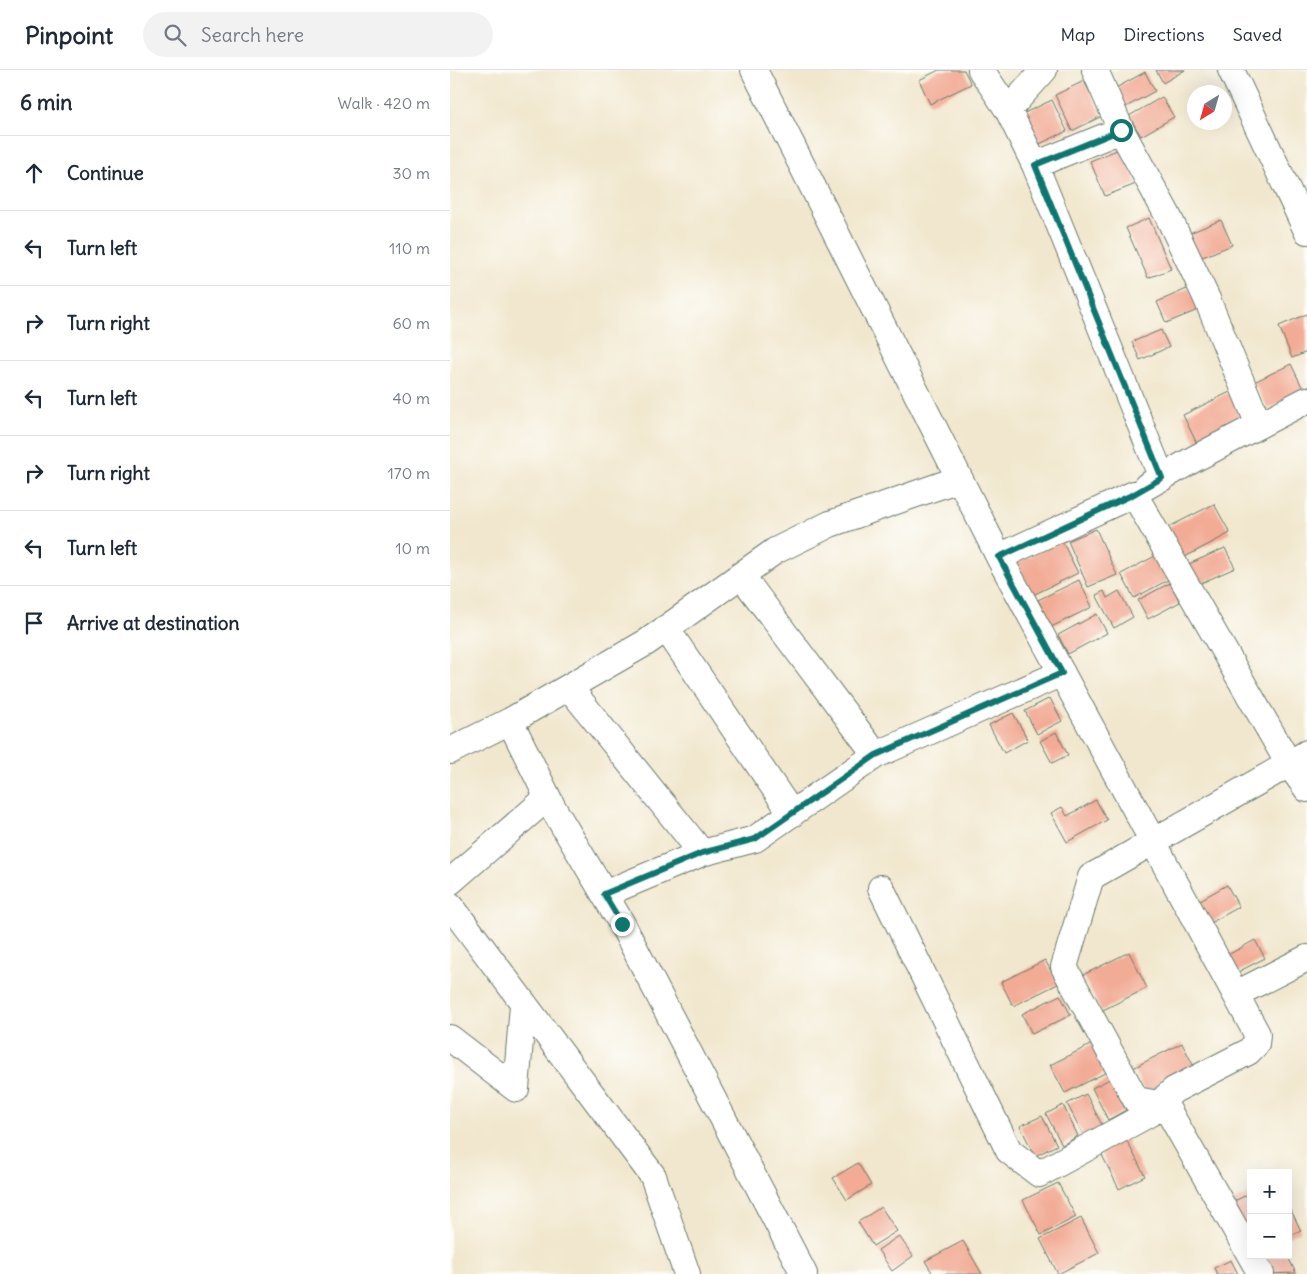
<!DOCTYPE html>
<meta charset="utf-8">
<style>
body{margin:0;font-family:Delius,sans-serif;background:#f2f2f3;color:#1f2937}
.controls{position:absolute;right:15px;bottom:15px;display:grid;overflow:hidden;border-radius:0px;box-shadow:0 5px 20px #0002}
.controls button{width:45px;height:45px;display:grid;place-items:center;padding:0;border:0;border-bottom:1px solid #e0e1e3;background:#fff;color:#1f2937;font:25px sans-serif}
.compass{position:absolute;left:737px;top:15px;width:45px;height:45px;border-radius:50%;background:#fff;box-shadow:0 5px 20px #0002;rotate:217deg}
.stop{position:absolute;width:15px;height:15px;margin:-11px;border:4px solid #0f766e;border-radius:50%;background:#fff}
.stop.end{background:#0f766e;border-color:#fff;box-shadow:0 1px 5px #0008}
.list{margin:0;padding:0;list-style:none}
h2{display:flex;justify-content:space-between;align-items:center;height:65px;margin:0;padding:0 20px;font-size:21px}
h2 small{font-size:16px;font-weight:400;color:#747a83}
.list li{display:grid;grid-template-columns:32px 1fr auto;gap:15px;align-items:center;box-sizing:border-box;height:75px;padding:0 20px;border-top:1px solid #e0e1e3}
.list b{display:block;font-size:19px;white-space:nowrap}
.list em{font-size:16px;font-style:normal;color:#747a83}
.icon{flex:none;width:28px;height:28px;fill:none;stroke:currentColor;stroke-width:2;stroke-linecap:round;stroke-linejoin:round}
.map{position:relative;flex:none;width:857px;height:1204px;overflow:hidden}
header{display:flex;align-items:center;gap:30px;box-sizing:border-box;height:70px;padding:0 25px;background:#fff;border-bottom:1px solid #e0e1e3}
header strong{font-size:24px}
nav{display:flex;gap:28px;margin-inline-start:auto;font-size:18px}
.search{width:350px;height:45px;background:#f2f2f3;display:flex;align-items:center;gap:12px;box-sizing:border-box;padding:0 18px;border-radius:28px;color:#747a83;font-size:19px}
main{display:flex}
aside{flex:1;background:#fff}
.map>svg:first-child{display:block}
.building{fill:#f2ab95}
.lines{fill:none;stroke-linecap:round;stroke-linejoin:round}
.minor-casing{stroke:#68786a;stroke-width:28}
.minor{stroke:#fff;stroke-width:26}
.route{stroke:#0f766e;stroke-width:6}
</style>
<header>
<strong>Pinpoint</strong>
<div class="search"><svg class="icon" aria-label="search" viewBox="0 0 24 24"><circle cx="10" cy="10" r="6"/><path d="M15 15l6 6"/></svg>Search here</div>
<nav><a>Map</a><a>Directions</a><a>Saved</a></nav>
</header>
<main>
<aside>
<h2>6 min<small>Walk · 420 m</small></h2>
<ul class="list">
<li><svg class="icon" aria-label="ahead" viewBox="0 0 24 24"><path d="M12 20V5M6 11l6-6 6 6"/></svg><div><b>Continue</b></div><em>30 m</em></li>
<li><svg class="icon" aria-label="left" viewBox="0 0 24 24"><path d="M17 20v-9H6M10 6l-5 5 5 5"/></svg><div><b>Turn left</b></div><em>110 m</em></li>
<li><svg class="icon" aria-label="right" viewBox="0 0 24 24"><path d="M7 20v-9h11M14 6l5 5-5 5"/></svg><div><b>Turn right</b></div><em>60 m</em></li>
<li><svg class="icon" aria-label="left" viewBox="0 0 24 24"><path d="M17 20v-9H6M10 6l-5 5 5 5"/></svg><div><b>Turn left</b></div><em>40 m</em></li>
<li><svg class="icon" aria-label="right" viewBox="0 0 24 24"><path d="M7 20v-9h11M14 6l5 5-5 5"/></svg><div><b>Turn right</b></div><em>170 m</em></li>
<li><svg class="icon" aria-label="left" viewBox="0 0 24 24"><path d="M17 20v-9H6M10 6l-5 5 5 5"/></svg><div><b>Turn left</b></div><em>10 m</em></li>
<li><svg class="icon" aria-label="arrive" viewBox="0 0 24 24"><path d="M6 21V4h12l-3 4 3 4H6"/></svg><div><b>Arrive at destination</b></div></li>
</ul>
</aside>
<div class="map">
<svg width="857" height="1204" viewBox="0 0 857 1204">
<rect width="100%" height="100%" fill="#fdfcf7"/>
<filter id="ink" filterUnits="userSpaceOnUse"><feTurbulence type="fractalNoise" baseFrequency=".02" numOctaves="2"/><feDisplacementMap in="SourceGraphic" scale="10" xChannelSelector="R" yChannelSelector="G"/><feConvolveMatrix kernelMatrix="1 2 1 2 8 2 1 2 1" color-interpolation-filters="sRGB"/></filter>
<filter id="wash" filterUnits="userSpaceOnUse"><feTurbulence type="fractalNoise" baseFrequency=".0096" numOctaves="4" result="noise"/><feDisplacementMap in="SourceGraphic" scale="20" xChannelSelector="R" yChannelSelector="G"/><feGaussianBlur stdDeviation="1.12" result="paint"/><feColorMatrix in="noise" values="0 0 0 0 0 0 0 0 0 0 0 0 0 0 0 0 0 1.4 0 .05"/><feComposite in="paint" operator="in"/></filter>
<g filter="url(#wash)">
<rect width="100%" height="100%" fill="#f1e7ce"/>
<g id="blocks">
<!-- building -->
<path class="building" d="M489 0H514L521 14 480 34 469 10Z
M706 0H735L713 13Z
M695 2 705 21 674 38 664 19Z
M634 11 652 46 622 61 605 25Z
M712 27 724 47 691 66 679 46Z
M602 30 617 61 581 78 566 47Z
M672 78 686 114 655 126 640 91Z
M699 148 721 199 698 208 676 158Z
M771 150 782 175 745 190 735 165Z
M739 218 748 240 716 253 707 232Z
M857 244V282L842 288 829 256Z
M711 260 719 277 690 290 682 272Z
M841 294 854 321 818 339 804 312Z
M784 320 800 352 748 376 733 345Z
M764 434 780 463 733 488 717 458Z
M646 459 667 505 638 517 618 471Z
M612 471 628 503 583 525 567 493Z
M775 478 785 498 742 517 732 497Z
M705 486 718 510 684 528 671 504Z
M629 510 642 537 601 557 588 530Z
M720 513 730 532 698 549 688 530Z
M654 521 657 528 669 521 683 547 664 558 646 525Z
M647 544 657 563 618 584 608 565Z
M600 628 612 651 587 664 575 641Z
M563 643 578 670 554 683 539 655Z
M606 662 618 685 602 693 590 671Z
M646 730 657 750 617 772 601 743 612 737 617 746Z
M777 815 789 837 755 856 743 834Z
M805 870 815 888 786 903 776 886Z
M679 882 697 918 651 941 633 905Z
M595 890 608 914 563 936 551 912Z
M610 925 621 945 582 964 572 944Z
M644 973 659 1001 615 1023 600 995Z
M732 973 747 1003 698 1028 683 998Z
M660 1009 676 1040 658 1050 642 1018Z
M636 1024 653 1057 634 1066 617 1034Z
M613 1035 628 1066 612 1075 596 1044Z
M592 1046 607 1075 585 1086 570 1056Z
M675 1067 695 1106 669 1119 649 1079Z
M408 1093 421 1115 397 1130 383 1108Z
M608 1113 626 1147 591 1165 573 1130Z
M801 1123V1155L793 1159 780 1133Z
M431 1137 447 1161 423 1176 408 1152Z
M841 1140 851 1161 838 1167V1142Z
M631 1148 649 1183 608 1204 590 1169Z
M449 1166 463 1186 442 1201 428 1180Z
M513 1171 532 1204H483L475 1191Z
M818 1185H837L846 1203 816 1204 809 1190Z
M781 1190 788 1204H767L764 1198Z"/>
</g>
</g>
<g filter="url(#ink)">
<use href="#blocks" fill-opacity="0" stroke="#68786a" stroke-width="1"/>
<g class="lines">
<defs>
<path id="minor" d="M304 0 549 487 684 424 839 694 857 683
M531 0 558 40 594 0
M645 0 671 60 717 144 757 229 809 355
M781 0 857 161
M558 40 585 95 671 60
M585 95 712 408
M697 416 744 389 857 330
M549 487 807 964 806 974 798 982 724 1020 716 1027 715 1035 811 1204
M291 505 426 685
M216 558 342 744
M119 617 252 783
M60 651 103 738 172 854 354 1204
M0 681 60 651 197 572 325 481 380 454 509 409
M0 812 97 728
M431 818 559 1081 589 1104 715 1035
M154 824 252 783 305 769 426 685 612 603
M0 835 203 1106 237 1204
M786 924 857 888
M0 968 66 1019 73 935
M715 1035 686 1030 614 897 641 807 839 694 857 719"/>
</defs>
<!-- minor casing -->
<use href="#minor" class="minor-casing"/>
<!-- minor -->
<use href="#minor" class="minor"/>
</g>
</g>
<g class="lines" filter="url(#ink)">
<!-- route -->
<path class="route" d="M172 854 154 824 252 783 305 769 426 685 612 603 549 487 684 424 712 408 585 95 671 60"/>
</g>
</svg>
<div class="controls">
<button>+</button>
<button>−</button>
</div>
<svg class="compass" viewBox="-18 -18 36 36"><path d="M0-13l5 13h-10z" fill="#e53935"/><path d="M0 13l5-13h-10z" fill="#747a83"/></svg>
<div class="stop" style="left:671px;top:60px"></div>
<div class="stop end" style="left:172px;top:854px"></div>
</div>
</main>
